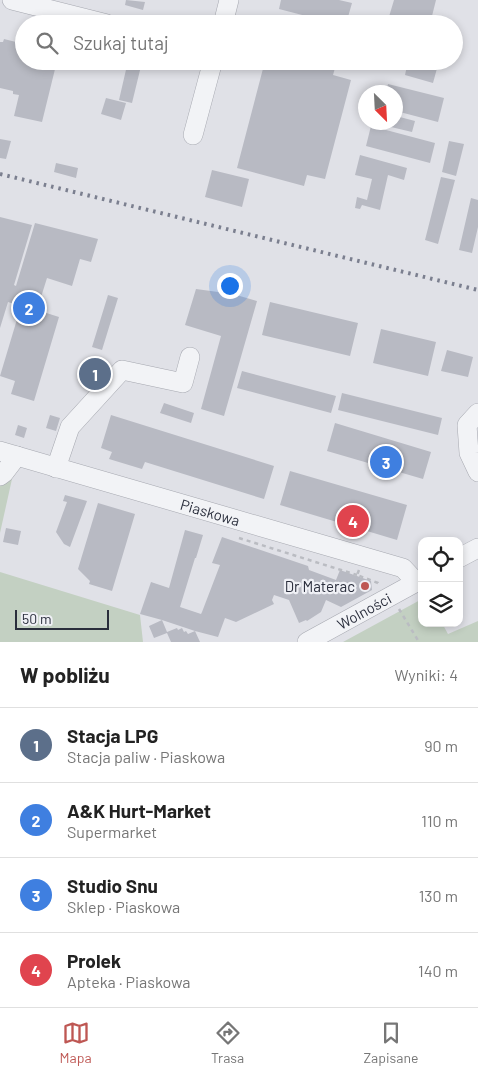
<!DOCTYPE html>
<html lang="pl">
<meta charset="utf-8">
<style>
body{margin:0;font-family:Barlow,sans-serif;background:#f6f6f6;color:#222}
.controls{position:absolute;right:15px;bottom:15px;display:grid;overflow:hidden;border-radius:10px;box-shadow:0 2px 8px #0003}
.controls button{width:45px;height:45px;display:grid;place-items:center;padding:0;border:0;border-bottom:1px solid #e0e0e0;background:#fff;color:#222;font:25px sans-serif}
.compass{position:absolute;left:358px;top:85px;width:45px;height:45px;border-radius:50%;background:#fff;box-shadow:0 2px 8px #0003;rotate:156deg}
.scale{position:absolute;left:15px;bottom:12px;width:94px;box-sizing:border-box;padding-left:5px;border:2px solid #2a2e3c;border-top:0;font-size:14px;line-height:18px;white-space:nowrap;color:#2a2e3c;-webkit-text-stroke:4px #eff0f5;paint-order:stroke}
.you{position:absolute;left:229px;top:285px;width:18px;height:18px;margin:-12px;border:4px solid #fff;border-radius:50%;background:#1a73e8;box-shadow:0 0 0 8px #1a73e833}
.badge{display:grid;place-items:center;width:32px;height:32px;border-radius:50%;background:#be5753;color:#fff;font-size:16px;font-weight:700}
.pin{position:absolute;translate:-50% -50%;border:2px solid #fff;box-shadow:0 1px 5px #0006}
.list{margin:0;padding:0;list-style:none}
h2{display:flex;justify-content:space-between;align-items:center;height:65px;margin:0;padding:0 20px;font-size:21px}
h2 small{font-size:16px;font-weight:400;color:#767676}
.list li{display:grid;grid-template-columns:32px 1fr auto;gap:15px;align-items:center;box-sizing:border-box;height:75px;padding:0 20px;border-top:1px solid #e0e0e0}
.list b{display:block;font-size:19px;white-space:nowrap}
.list p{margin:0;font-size:16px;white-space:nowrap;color:#767676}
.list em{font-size:16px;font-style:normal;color:#767676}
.icon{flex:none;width:28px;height:28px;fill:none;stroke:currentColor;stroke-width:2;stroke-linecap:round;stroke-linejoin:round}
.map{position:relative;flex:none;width:478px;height:642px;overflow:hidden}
.search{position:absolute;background:#fff;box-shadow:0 2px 8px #0003;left:15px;right:15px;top:15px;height:55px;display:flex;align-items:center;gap:12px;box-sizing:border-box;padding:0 18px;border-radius:28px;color:#767676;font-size:19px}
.sheet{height:365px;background:#fff}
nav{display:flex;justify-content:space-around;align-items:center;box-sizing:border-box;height:70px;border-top:1px solid #e0e0e0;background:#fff;font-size:14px;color:#767676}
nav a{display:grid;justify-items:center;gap:2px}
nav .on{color:#be5753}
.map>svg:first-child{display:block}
.green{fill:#c3d0c2}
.building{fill:#b8bac3;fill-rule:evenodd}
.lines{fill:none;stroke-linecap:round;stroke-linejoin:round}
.minor-casing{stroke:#a6a8b0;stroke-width:20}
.path{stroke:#babcc2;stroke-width:2.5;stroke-dasharray:4 4;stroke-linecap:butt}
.minor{stroke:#f2f3f6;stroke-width:19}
.rail{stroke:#7b7f8f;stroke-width:4;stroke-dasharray:2.5 5;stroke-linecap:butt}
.poi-dot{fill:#be5753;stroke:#eff0f5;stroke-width:2}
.labels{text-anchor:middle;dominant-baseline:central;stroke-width:4.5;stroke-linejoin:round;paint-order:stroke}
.street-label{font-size:15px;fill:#2a2e3c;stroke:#eff0f5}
.poi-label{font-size:15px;fill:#2a2e3c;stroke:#eff0f5;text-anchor:end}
</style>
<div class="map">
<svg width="478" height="642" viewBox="0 0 478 642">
<rect width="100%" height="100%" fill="#e0e1e7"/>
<!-- green -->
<path class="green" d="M12 479 0 533V485Z
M0 572 140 615 143 642H0Z
M422 599V623H442L448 634 478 621V642H343Z"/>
<!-- building -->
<path class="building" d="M126 0 145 2 143 10 125 5Z
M281 0H339L352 3 346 24H304L306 16 279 9Z
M394 0H436L430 24H404L388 20Z
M4 39 24 44V61H57L42 122 14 116 19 95 13 94V91L0 88V42H3Z
M128 61 142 62 132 103 119 100Z
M265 61H337L333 75 351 80 325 179 307 175 304 186 237 168Z
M408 61H439L433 83 405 75Z
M388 84 444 98 438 122 396 111V92H386Z
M106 98 126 103 121 120 101 114Z
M396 116 415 121 412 132 391 127 392 122H396Z
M371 126 435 143 430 163 366 146Z
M0 139 11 141 6 159 0 158Z
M449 141 464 144 456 176 442 172Z
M360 155 407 168 404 180 388 175 380 210 362 205 360 209 355 208 357 197 367 200 372 179 355 175Z
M56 163 78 168 76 178 54 172Z
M212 170 249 179 242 207 205 197Z
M441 177 455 180 438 244 425 240Z
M471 198 478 200V227L472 253 459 250Z
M0 217 32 225 14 285 16 286 35 223 98 239 91 262 80 259 72 286 47 278 37 310 59 317 34 401 11 394 15 381 0 376 21 306 8 302 0 328Z
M196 289 233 294 257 301 224 416 201 409 221 336 185 325Z
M108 295 118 298 102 350 92 347Z
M270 302 358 323 350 356 262 335Z
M381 329 436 342 428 376 373 363Z
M447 350 473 357 468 377 441 371Z
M242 371 336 396 331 413 237 388Z
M342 393 442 418 438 435 338 410Z
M164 403 194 413 191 423 160 413Z
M50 415 60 418 56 431 46 428Z
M111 415 274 466 264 499 145 462 142 469 109 459 112 452 101 448Z
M335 423 431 452 423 479 327 451Z
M18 425 27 428 24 438 15 435Z
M290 471 407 505 397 540 280 505Z
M65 495 87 501 70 547 64 544 56 532 67 502 63 501Z
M98 503 135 514 112 591 89 584 90 581 78 569Z
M6 528 21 531 18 545 3 542Z
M185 530 203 535 196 558H195L180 607 201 614 202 612 220 565 212 563 222 537 308 566 309 570 336 580 340 570 371 581 372 590 341 607 326 600 321 612 307 621 306 620 299 623 289 600 274 595 272 600 274 604 236 622 225 618 218 637 195 631 200 642H171L167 633 154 638 149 626 162 620 140 614 151 582 169 588ZM162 620 195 631 188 634 186 631 184 632 182 628 178 630 177 628 167 632Z"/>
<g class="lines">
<defs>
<g id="minor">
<path d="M12 0 107 24"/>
<path d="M223 24 229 0"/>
<path d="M193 135 211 68V61"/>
<path d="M478 413 467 425 469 453 478 472"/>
<path id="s1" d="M0 451 403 568 416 582"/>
<path d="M56 468 70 427 122 370 183 383 190 357"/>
<path d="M0 476 4 473 17 456"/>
<path d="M459 558 478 548"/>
<path id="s2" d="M307 642 422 579"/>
</g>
</defs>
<!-- minor casing -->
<use href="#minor" class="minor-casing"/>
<!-- path -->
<path class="path" d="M239 538 357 575
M359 570 357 575 378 583 380 586
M399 609 419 642"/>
<!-- minor -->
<use href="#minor" class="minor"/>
<!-- rail -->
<path class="rail" d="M0 174 478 290"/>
</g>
<!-- markers -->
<circle class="poi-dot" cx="365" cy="586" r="5"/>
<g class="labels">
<!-- street labels -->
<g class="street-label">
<text stroke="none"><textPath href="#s1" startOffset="219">Piaskowa</textPath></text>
<text stroke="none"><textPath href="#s2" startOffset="65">Wolności</textPath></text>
</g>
<!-- poi labels -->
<g class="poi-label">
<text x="355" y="586">Dr Materac</text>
</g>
</g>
</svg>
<div class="controls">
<button><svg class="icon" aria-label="locate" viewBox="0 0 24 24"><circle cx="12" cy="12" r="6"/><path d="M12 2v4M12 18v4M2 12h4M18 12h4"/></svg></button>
<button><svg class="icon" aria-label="layers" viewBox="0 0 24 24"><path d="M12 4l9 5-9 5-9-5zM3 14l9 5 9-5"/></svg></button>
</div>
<svg class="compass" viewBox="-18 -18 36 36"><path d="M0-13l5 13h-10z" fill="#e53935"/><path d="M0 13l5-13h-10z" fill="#767676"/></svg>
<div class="scale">50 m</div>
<div class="you"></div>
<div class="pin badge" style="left:95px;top:374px;background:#5c6f8a">1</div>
<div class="pin badge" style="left:29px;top:308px;background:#3f7fe0">2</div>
<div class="pin badge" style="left:386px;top:462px;background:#3f7fe0">3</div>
<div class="pin badge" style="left:353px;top:521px;background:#e0444e">4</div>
<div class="search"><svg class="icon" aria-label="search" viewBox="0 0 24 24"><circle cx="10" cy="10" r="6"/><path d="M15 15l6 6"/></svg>Szukaj tutaj</div>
</div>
<section class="sheet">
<h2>W pobliżu<small>Wyniki: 4</small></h2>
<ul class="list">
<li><span class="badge" style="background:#5c6f8a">1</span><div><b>Stacja LPG</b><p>Stacja paliw · Piaskowa</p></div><em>90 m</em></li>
<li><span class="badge" style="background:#3f7fe0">2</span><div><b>A&amp;K Hurt-Market</b><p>Supermarket</p></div><em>110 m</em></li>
<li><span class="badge" style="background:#3f7fe0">3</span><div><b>Studio Snu</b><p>Sklep · Piaskowa</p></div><em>130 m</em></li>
<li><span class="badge" style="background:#e0444e">4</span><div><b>Prolek</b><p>Apteka · Piaskowa</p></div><em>140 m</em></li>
</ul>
</section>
<nav>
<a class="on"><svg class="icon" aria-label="map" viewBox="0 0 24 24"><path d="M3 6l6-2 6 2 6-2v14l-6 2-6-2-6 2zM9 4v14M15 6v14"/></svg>Mapa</a>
<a><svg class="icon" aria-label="directions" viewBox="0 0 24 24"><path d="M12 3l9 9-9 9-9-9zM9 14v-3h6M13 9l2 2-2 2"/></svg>Trasa</a>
<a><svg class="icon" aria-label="saved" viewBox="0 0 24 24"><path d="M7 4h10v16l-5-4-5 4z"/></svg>Zapisane</a>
</nav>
